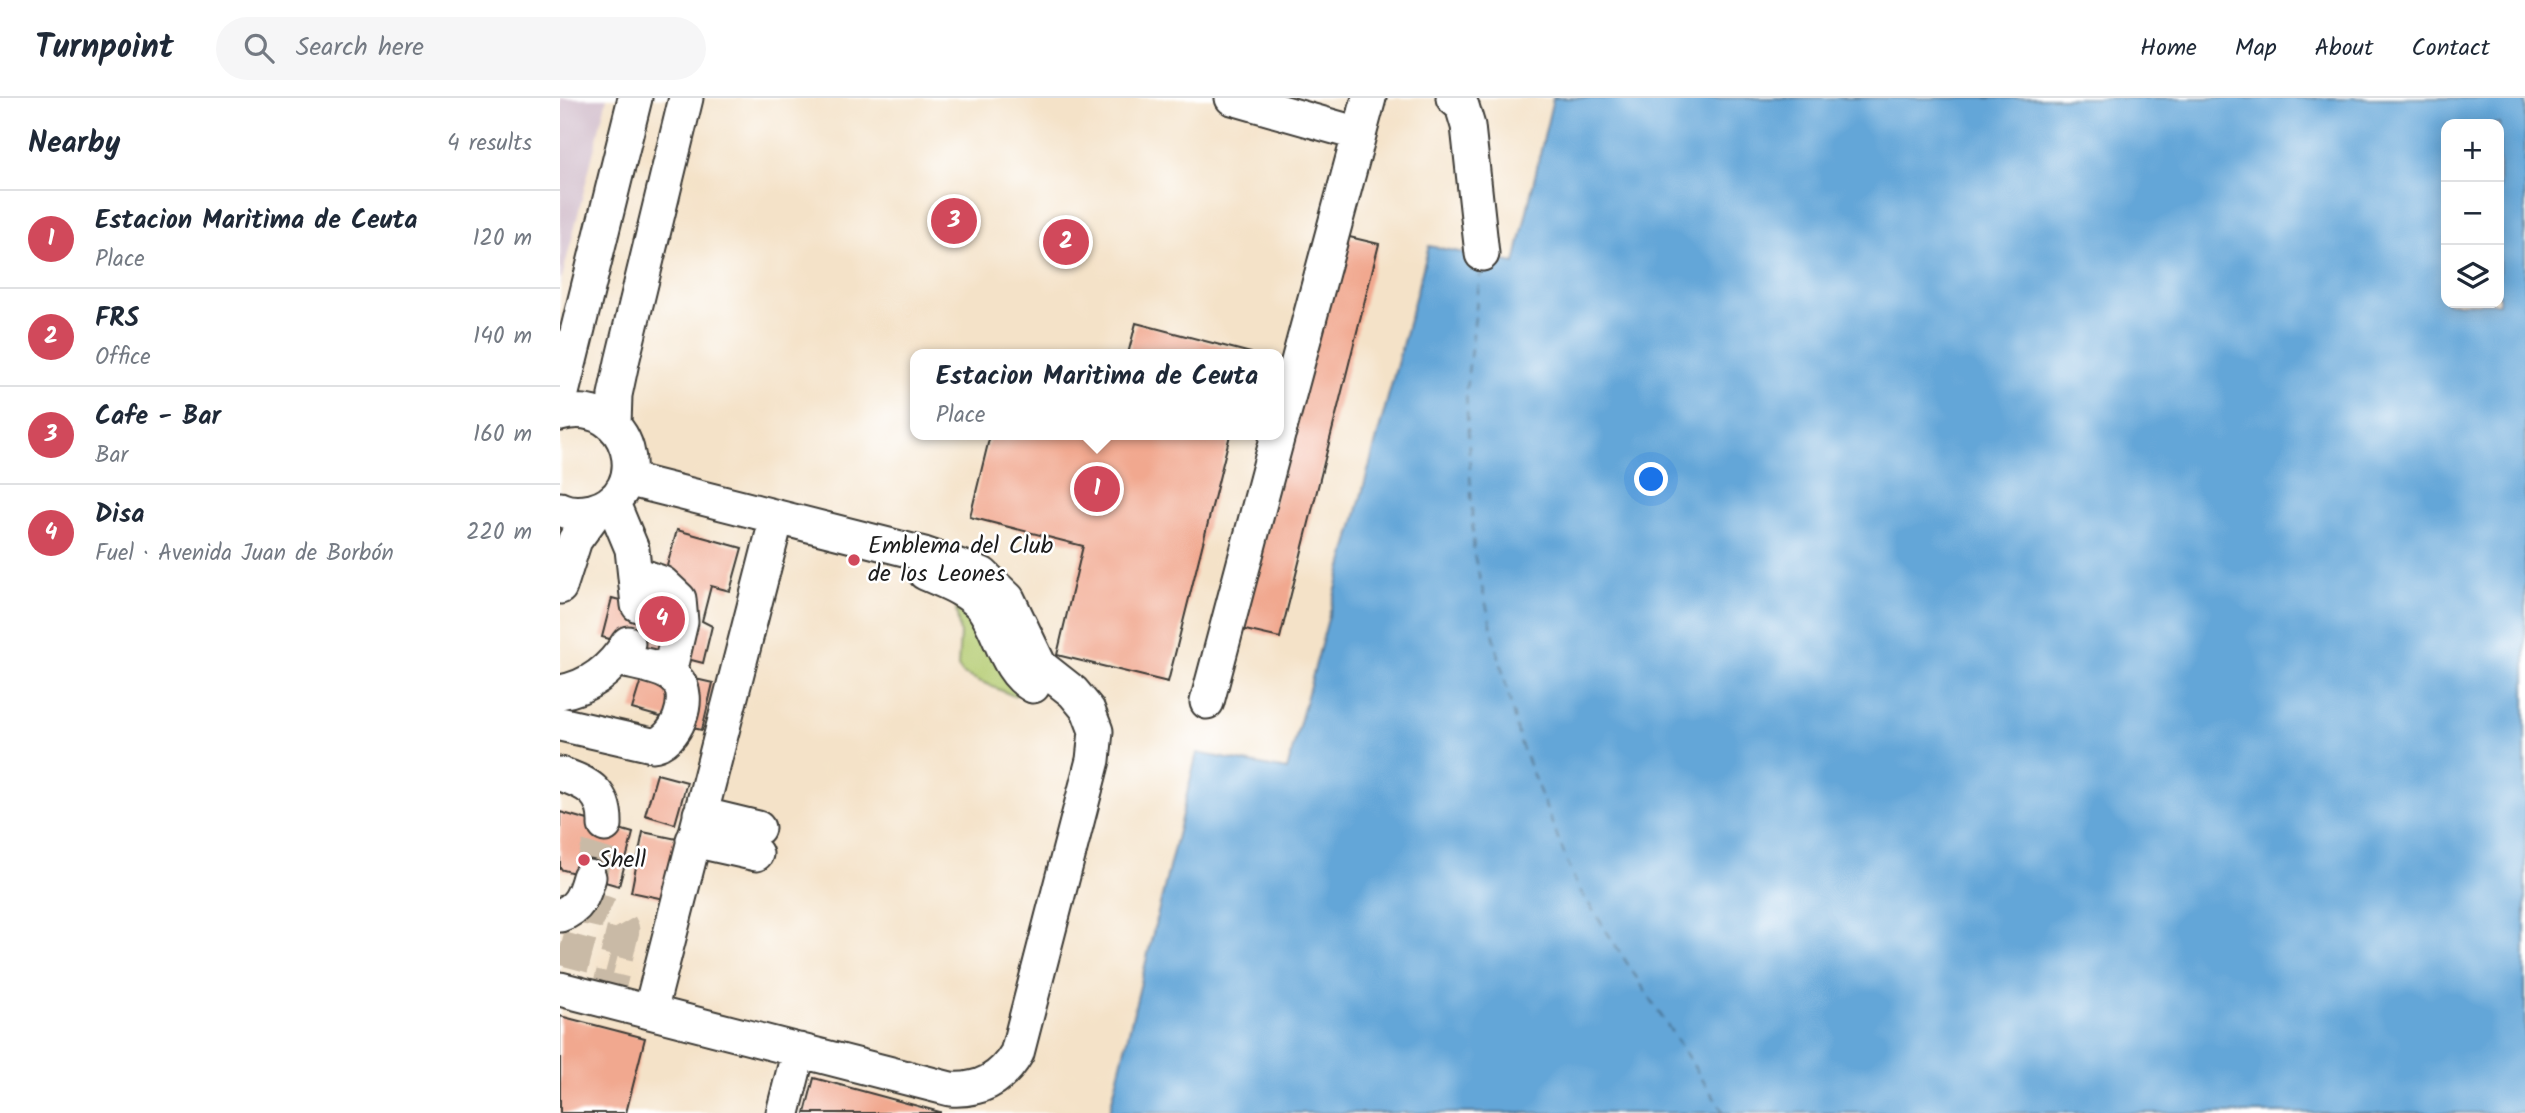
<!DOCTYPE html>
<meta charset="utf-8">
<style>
body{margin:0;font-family:Kalam,sans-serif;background:#f6f6f7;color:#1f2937}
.controls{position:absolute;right:21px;top:21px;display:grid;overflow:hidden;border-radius:14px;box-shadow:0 4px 18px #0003}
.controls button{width:63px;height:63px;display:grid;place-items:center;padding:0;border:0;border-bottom:2px solid #e0e1e3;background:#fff;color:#1f2937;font:35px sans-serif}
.you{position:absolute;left:1092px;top:382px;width:24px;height:24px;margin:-18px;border:5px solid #fff;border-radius:50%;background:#1a73e8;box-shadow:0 0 0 10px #1a73e833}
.badge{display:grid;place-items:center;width:46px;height:46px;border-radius:50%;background:#d1495b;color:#fff;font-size:23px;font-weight:700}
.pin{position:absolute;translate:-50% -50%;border:4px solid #fff;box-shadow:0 2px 7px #0006}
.popup{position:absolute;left:350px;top:251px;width:374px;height:91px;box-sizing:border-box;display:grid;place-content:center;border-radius:14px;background:#fff;filter:drop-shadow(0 2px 5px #0005);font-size:23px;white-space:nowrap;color:#747a83}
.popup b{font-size:26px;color:#1f2937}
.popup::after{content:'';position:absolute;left:50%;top:100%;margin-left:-14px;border:14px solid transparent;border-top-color:#fff}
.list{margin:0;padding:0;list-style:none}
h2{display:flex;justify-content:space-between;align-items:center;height:91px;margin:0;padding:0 28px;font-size:30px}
h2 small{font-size:23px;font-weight:400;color:#747a83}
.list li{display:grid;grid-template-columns:46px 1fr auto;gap:21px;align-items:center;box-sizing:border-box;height:98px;padding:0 28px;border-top:2px solid #e0e1e3}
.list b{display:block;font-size:26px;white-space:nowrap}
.list p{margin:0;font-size:23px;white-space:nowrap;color:#747a83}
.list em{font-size:23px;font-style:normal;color:#747a83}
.icon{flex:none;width:38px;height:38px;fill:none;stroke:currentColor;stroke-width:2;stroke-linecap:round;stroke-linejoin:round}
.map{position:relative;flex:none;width:1965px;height:1015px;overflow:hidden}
header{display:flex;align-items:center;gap:42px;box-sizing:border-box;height:98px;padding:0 35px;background:#fff;border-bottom:2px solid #e0e1e3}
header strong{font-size:33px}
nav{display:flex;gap:38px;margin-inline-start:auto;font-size:24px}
.search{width:490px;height:63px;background:#f6f6f7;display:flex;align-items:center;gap:18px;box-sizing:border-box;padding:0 24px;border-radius:38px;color:#747a83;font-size:26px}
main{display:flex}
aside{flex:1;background:#fff}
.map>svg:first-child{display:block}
.industrial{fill:#d1bdcb}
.green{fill:#b3cb70;stroke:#687446;stroke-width:2}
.water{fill:#64a6d8;stroke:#40617a;stroke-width:2;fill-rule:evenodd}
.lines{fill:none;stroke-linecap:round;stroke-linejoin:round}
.ferry{stroke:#40617a;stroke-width:2;stroke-dasharray:9 7;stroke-linecap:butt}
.building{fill:#f1a88f}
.minor-tunnel{stroke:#c9baa6;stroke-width:33;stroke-dasharray:33 17;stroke-linecap:butt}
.minor-casing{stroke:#3c3a36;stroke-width:37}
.minor{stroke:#fff;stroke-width:33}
.poi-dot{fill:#d1495b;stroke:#fff;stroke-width:2.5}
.labels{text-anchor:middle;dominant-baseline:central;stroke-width:5;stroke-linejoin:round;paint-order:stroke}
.poi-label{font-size:24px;fill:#1c1c1c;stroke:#fff;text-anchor:start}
</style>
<header>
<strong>Turnpoint</strong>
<div class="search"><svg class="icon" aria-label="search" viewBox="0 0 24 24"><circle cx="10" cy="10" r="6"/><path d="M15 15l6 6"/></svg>Search here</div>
<nav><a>Home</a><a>Map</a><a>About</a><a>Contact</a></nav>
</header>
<main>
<aside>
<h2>Nearby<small>4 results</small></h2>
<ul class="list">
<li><span class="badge">1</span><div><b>Estacion Maritima de Ceuta</b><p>Place</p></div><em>120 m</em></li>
<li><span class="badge">2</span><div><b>FRS</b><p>Office</p></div><em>140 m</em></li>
<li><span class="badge">3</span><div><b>Cafe - Bar</b><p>Bar</p></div><em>160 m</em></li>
<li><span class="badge">4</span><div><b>Disa</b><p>Fuel · Avenida Juan de Borbón</p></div><em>220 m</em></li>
</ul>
</aside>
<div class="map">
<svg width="1965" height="1015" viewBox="0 0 1965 1015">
<rect width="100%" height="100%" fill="#fff"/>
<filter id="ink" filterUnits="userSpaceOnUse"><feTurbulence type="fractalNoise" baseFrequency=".0143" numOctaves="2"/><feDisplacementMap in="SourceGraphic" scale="14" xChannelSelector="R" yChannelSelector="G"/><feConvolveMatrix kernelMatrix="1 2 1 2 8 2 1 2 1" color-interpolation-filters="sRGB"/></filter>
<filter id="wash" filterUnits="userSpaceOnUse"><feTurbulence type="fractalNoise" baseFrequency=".00686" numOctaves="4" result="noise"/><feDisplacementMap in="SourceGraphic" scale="28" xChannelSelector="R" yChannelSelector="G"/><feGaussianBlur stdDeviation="1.57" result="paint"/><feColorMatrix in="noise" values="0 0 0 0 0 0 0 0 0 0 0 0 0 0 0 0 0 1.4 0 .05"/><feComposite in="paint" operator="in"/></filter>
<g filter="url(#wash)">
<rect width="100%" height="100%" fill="#f4e2c8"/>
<!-- industrial -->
<path class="industrial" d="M0 0H47L0 188Z"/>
<!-- green -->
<path class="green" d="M402 505 458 595 454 598 403 576 398 569 400 536 396 511Z"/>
<!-- water -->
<path class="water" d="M993 0H1965V1015H549L637 655 727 672 869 148 955 165ZM1886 26H1939V205H1886Z"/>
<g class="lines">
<!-- ferry -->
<path class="ferry" d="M921 171 906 291 914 457 960 644 1016 786 1164 1015"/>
</g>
<g id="blocks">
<!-- building -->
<path class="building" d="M781 137 819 146 720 540 681 531Z
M576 225 691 255V256H568Z
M430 337H670L608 584 497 557 523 448 410 419Z
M117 432 182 450 170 493 151 488 142 523 152 528 143 565 42 539 52 500 101 513 111 477 105 475Z
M131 580 153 585 142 632 119 627Z
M81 582 120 593 111 622 72 611Z
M97 676 127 684 115 726 85 717Z
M0 714 73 735 59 788 0 771Z
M83 734 117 741 104 801 71 794Z
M0 918 85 940 66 1015H0Z
M254 980 380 1014V1015H245Z"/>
</g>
</g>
<g filter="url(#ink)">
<use href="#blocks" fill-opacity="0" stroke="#3c3a36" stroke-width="2"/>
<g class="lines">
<!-- minor-tunnel -->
<path class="minor-tunnel" d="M29 779 45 727
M16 809C34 812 56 812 63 832L46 903
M0 850 56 865"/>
<defs>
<path id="minor" d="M672 0 799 36
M893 0 902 8 908 28 922 156
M0 303 75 0
M0 316C72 297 96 397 32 413 21 415 10 416 0 411
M54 327 55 297 62 264 126 0
M719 334 809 0
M52 403 72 451 78 507
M365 475C385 484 406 491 421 507 441 532 444 572 473 588
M77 476 102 485 119 501 121 524 109 575
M0 489 15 442 37 412
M0 594C31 589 52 571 68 545
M647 604 718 337
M0 626 92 647C116 645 134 599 116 581 104 568 75 566 58 561
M0 676C29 685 46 695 45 727
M140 716 198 730
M133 742 196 756
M0 817C19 811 24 797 29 779
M0 891 390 991C420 993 442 981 457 955L533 662 536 633 528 612 513 594 480 568 448 501 422 476 364 456 67 381
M90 914 217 419
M223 1015 239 952"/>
</defs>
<!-- minor casing -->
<use href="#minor" class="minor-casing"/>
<!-- minor -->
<use href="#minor" class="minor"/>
</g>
</g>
<!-- markers -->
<g class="poi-dot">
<circle cx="294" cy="462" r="7"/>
<circle cx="24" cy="762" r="7"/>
</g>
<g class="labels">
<!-- poi labels -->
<g class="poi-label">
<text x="308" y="448">Emblema del Club<tspan x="308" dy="28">de los Leones</tspan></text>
<text x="38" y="762">Shell</text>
</g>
</g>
</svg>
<div class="controls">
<button>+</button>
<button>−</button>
<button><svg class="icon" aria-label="layers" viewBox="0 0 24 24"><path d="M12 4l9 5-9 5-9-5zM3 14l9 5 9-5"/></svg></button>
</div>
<div class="you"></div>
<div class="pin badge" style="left:537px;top:391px">1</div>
<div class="popup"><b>Estacion Maritima de Ceuta</b>Place</div>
<div class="pin badge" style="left:506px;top:144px">2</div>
<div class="pin badge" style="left:394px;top:123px">3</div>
<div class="pin badge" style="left:102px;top:521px">4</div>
</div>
</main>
